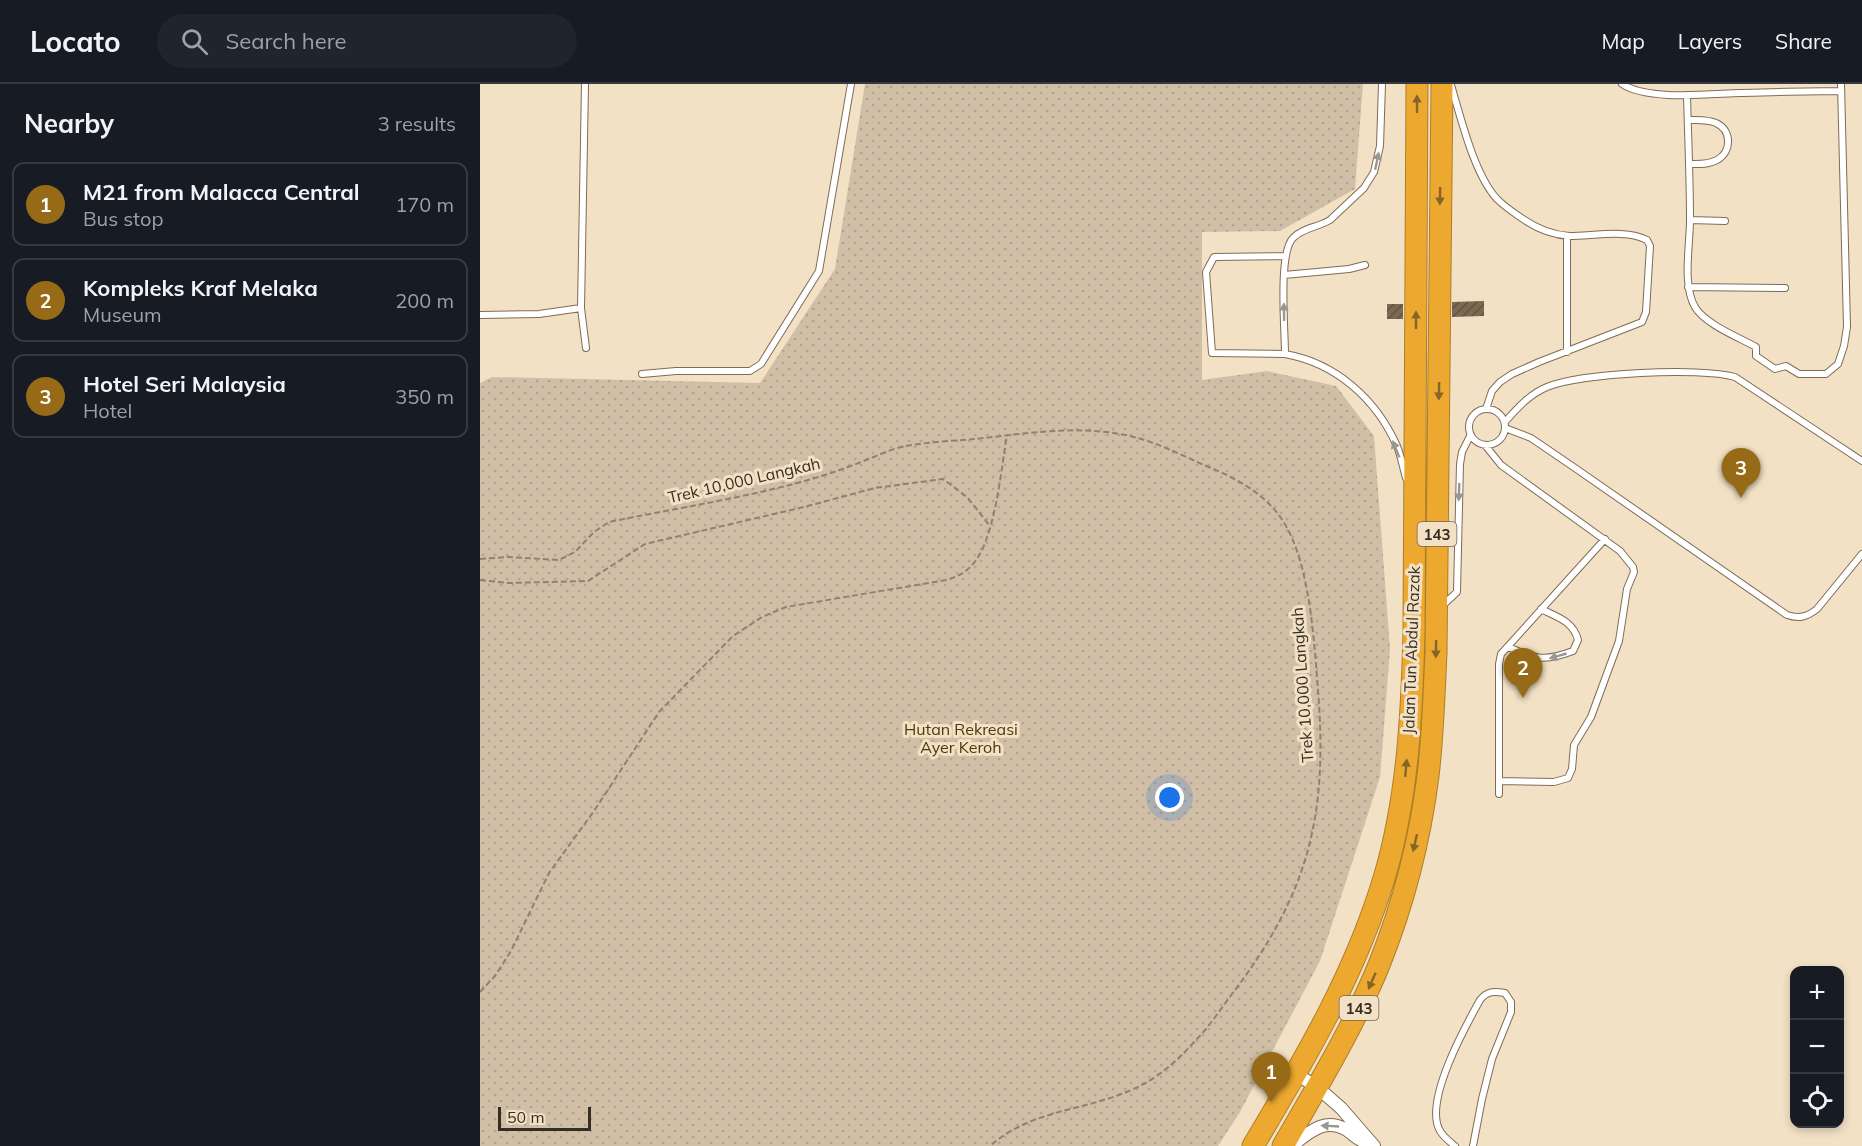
<!DOCTYPE html>
<meta charset="utf-8">
<style>
body{margin:0;font-family:Mulish,sans-serif;background:#20242c;color:#f1f3f6}
.controls{position:absolute;right:18px;bottom:18px;display:grid;overflow:hidden;border-radius:12px;box-shadow:0 3px 9px #0003}
.controls button{width:54px;height:54px;display:grid;place-items:center;padding:0;border:0;border-bottom:2px solid #363941;background:#171b24;color:#f1f3f6;font:30px sans-serif}
.scale{position:absolute;left:18px;bottom:15px;width:93px;box-sizing:border-box;padding-left:6px;border:3px solid #342d23;border-top:0;font-size:16px;line-height:21px;white-space:nowrap;color:#342d23;-webkit-text-stroke:4px #f3e1c5;paint-order:stroke}
.you{position:absolute;left:690px;top:714px;width:21px;height:21px;margin:-15px;border:4px solid #fff;border-radius:50%;background:#1a73e8;box-shadow:0 0 0 9px #1a73e833}
.badge{display:grid;place-items:center;width:39px;height:39px;border-radius:50%;background:#976a18;color:#fff;font-size:20px;font-weight:700}
.pin{position:absolute;translate:-50% -50px;filter:drop-shadow(0 2px 3px #0008)}
.pin::after{content:'';position:absolute;top:32px;width:21px;height:18px;background:inherit;clip-path:polygon(0 0,100% 0,50% 100%)}
.list{margin:0;padding:0;list-style:none}
h2{display:flex;justify-content:space-between;align-items:center;height:78px;margin:0;padding:0 24px;font-size:26px}
h2 small{font-size:20px;font-weight:400;color:#9ea1a6}
.list li{display:grid;grid-template-columns:39px 1fr auto;gap:18px;align-items:center;box-sizing:border-box;height:84px;margin:0 12px 12px;padding:0 12px;border:2px solid #363941;border-radius:12px}
.list b{display:block;font-size:22px;white-space:nowrap}
.list p{margin:0;font-size:20px;white-space:nowrap;color:#9ea1a6}
.list em{font-size:20px;font-style:normal;color:#9ea1a6}
.icon{flex:none;width:33px;height:33px;fill:none;stroke:currentColor;stroke-width:2;stroke-linecap:round;stroke-linejoin:round}
.map{position:relative;flex:none;width:1382px;height:1062px;overflow:hidden}
header{display:flex;align-items:center;gap:36px;box-sizing:border-box;height:84px;padding:0 30px;background:#171b24;border-bottom:2px solid #363941}
header strong{font-size:28px}
nav{display:flex;gap:33px;margin-inline-start:auto;font-size:21px}
.search{width:420px;height:54px;background:#20242c;display:flex;align-items:center;gap:15px;box-sizing:border-box;padding:0 21px;border-radius:33px;color:#9ea1a6;font-size:22px}
main{display:flex}
aside{flex:1;background:#171b24}
.map>svg:first-child{display:block}
.grass{fill:url(#grass-dots)}
.building{fill:url(#building-hatch)}
.lines{fill:none;stroke-linecap:round;stroke-linejoin:round}
.lane-casing{stroke:#7e6d55;stroke-width:8}
.street-casing{stroke:#7e6d55;stroke-width:14}
.highway-casing{stroke:#ac7e2b;stroke-width:23}
.path{stroke:#8e826f;stroke-width:2;stroke-dasharray:6 3;stroke-linecap:butt}
.lane{stroke:#fff;stroke-width:6}
.street{stroke:#fff;stroke-width:12}
.highway{stroke:#eda92f;stroke-width:21}
.oneway{fill:#876528}
.oneway2{fill:#9a9691}
.labels{text-anchor:middle;dominant-baseline:central;stroke-width:6;stroke-linejoin:round;paint-order:stroke}
.shield{fill:#f3e1c5;stroke:#6d6354;stroke-width:1.5}
.shield-label{font-size:15px;font-weight:bold;fill:#342d23}
.street-label{font-size:16px;fill:#342d23;stroke:#f3e1c5}
.park-label{font-size:16px;fill:#4f370c;stroke:#f3e1c5}
</style>
<header>
<strong>Locato</strong>
<div class="search"><svg class="icon" aria-label="search" viewBox="0 0 24 24"><circle cx="10" cy="10" r="6"/><path d="M15 15l6 6"/></svg>Search here</div>
<nav><a>Map</a><a>Layers</a><a>Share</a></nav>
</header>
<main>
<aside>
<h2>Nearby<small>3 results</small></h2>
<ul class="list">
<li><span class="badge">1</span><div><b>M21 from Malacca Central</b><p>Bus stop</p></div><em>170 m</em></li>
<li><span class="badge">2</span><div><b>Kompleks Kraf Melaka</b><p>Museum</p></div><em>200 m</em></li>
<li><span class="badge">3</span><div><b>Hotel Seri Malaysia</b><p>Hotel</p></div><em>350 m</em></li>
</ul>
</aside>
<div class="map">
<svg width="1382" height="1062" viewBox="0 0 1382 1062">
<defs>
<pattern id="grass-dots" width="8" height="8" patternUnits="userSpaceOnUse" patternTransform="scale(1.5)"><rect width="8" height="8" fill="#d0bfa6"/><path d="M2 2h.1M6 6h.1" fill="none" stroke="#b3a48f" stroke-width="1.8" stroke-linecap="round"/></pattern>
<pattern id="building-hatch" width="6" height="6" patternUnits="userSpaceOnUse" patternTransform="scale(1.5)"><rect width="6" height="6" fill="#7a6a52"/><path d="M-1 1l2-2M0 6l6-6M5 7l2-2" fill="none" stroke="#605340"/></pattern>
</defs>
<rect width="100%" height="100%" fill="#f3e1c5"/>
<!-- grass -->
<path class="grass" d="M385 0H883L875 105 800 147 722 148V296L787 287 856 302 894 352 910 565 900 693 840 877 760 1028 738 1062H0V299L12 293 280 299 355 185Z"/>
<!-- building -->
<path class="building" d="M1004 217V232L972 233V218Z
M907 220H923V235H907Z"/>
<g class="lines">
<defs>
<path id="lane" d="M105 0 101 224 106 264
M902 0 900 62 894 88 884 104 850 136C839 143 822 144 813 154 798 169 805 246 805 270 856 279 896 315 917 362 921 372 923 384 926 394
M1142 0C1168 17 1229 10 1260 9 1294 8 1327 7 1361 7
M971 1C981 34 994 90 1017 115 1025 123 1034 129 1043 135 1056 144 1073 151 1090 152 1113 152 1147 145 1167 156L1170 162 1166 228 1162 238 1059 278 1032 290 1020 298 1012 307 1006 325
M1207 11C1208 52 1210 94 1210 136 1210 161 1202 201 1215 223 1225 240 1258 253 1276 263V272L1295 285 1306 282 1319 290H1346L1358 280 1364 262 1367 243 1361 0
M1208 36C1217 36 1228 35 1236 39 1252 46 1252 68 1237 76 1228 81 1218 80 1209 80
M1210 136 1245 137
M1087 152V268
M805 172 734 173 726 188 732 269 805 270
M804 191 869 185 885 181
M1208 203 1305 204
M0 231 59 230 101 224
M162 290 196 287H270L281 280 339 187 371 0
M989 343a18 18 0 1 1 36 0a18 18 0 1 1-36 0Z
M1025 338C1037 324 1050 310 1067 303 1101 289 1220 283 1255 293L1382 377
M1025 344 1051 354 1095 384 1307 531C1319 535 1327 533 1337 525L1382 470
M1005 361 1021 381 1140 467 1153 483 1154 488 1147 505 1139 557 1111 633 1094 661 1092 685 1088 694 1074 698 1019 697V710
M962 522 977 508 980 380 982 368 990 352
M1028 563C1056 575 1064 578 1093 567L1098 556C1093 537 1077 533 1061 525
M1019 697V580L1021 570 1125 455
M975 1062C969 1057 962 1052 959 1045 945 1015 985 943 1000 916 1007 907 1014 907 1025 909L1031 918V928L1012 975 1002 1015 993 1062"/>
<path id="street" d="M816 990 837 1003 861 1024 894 1062
M811 1062C830 1048 844 1033 867 1046 873 1050 877 1055 883 1057"/>
<path id="highway" d="M773 1062C825 975 876 889 905 791 928 712 932 629 934 547L937 0
M803 1062C837 1003 873 944 899 881 923 821 940 755 948 692 953 651 954 610 956 569L962 0"/>
</defs>
<!-- lane casing -->
<use href="#lane" class="lane-casing"/>
<!-- street casing -->
<use href="#street" class="street-casing"/>
<!-- highway casing -->
<use href="#highway" class="highway-casing"/>
<!-- path -->
<path class="path" d="M0 475 28 473 79 476 95 468 114 448 129 438C192 425 258 415 321 398 343 392 364 385 386 376 397 372 409 366 421 363 445 358 472 357 496 355 548 349 603 340 654 353 678 359 701 371 724 381 754 393 785 409 803 437 830 479 834 556 838 606 848 731 829 809 752 910 740 926 729 943 715 957 696 978 676 996 649 1007 602 1027 551 1026 510 1062
M0 496 28 499 108 497 165 460 324 423 395 404 463 395 487 413 510 442
M0 908 15 892 31 867 69 789 114 727 179 628 253 552 282 533 306 523 466 496C476 493 484 490 491 482 515 459 521 385 527 351"/>
<!-- lane -->
<use href="#lane" class="lane"/>
<!-- street -->
<use href="#street" class="street"/>
<!-- highway -->
<use href="#highway" class="highway"/>
</g>
<!-- one-way arrows -->
<defs><path id="oneway-solid" d="M-6-.8H1V-3.2L6.5 0L1 3.2V.8H-6Z" transform="scale(1.5)"/></defs>
<g class="oneway">
<use href="#oneway-solid" transform="translate(937 20) rotate(-90)"/>
<use href="#oneway-solid" transform="translate(960 112) rotate(91)"/>
<use href="#oneway-solid" transform="translate(936 236) rotate(-90)"/>
<use href="#oneway-solid" transform="translate(959 307) rotate(91)"/>
<use href="#oneway-solid" transform="translate(956 565) rotate(91)"/>
<use href="#oneway-solid" transform="translate(926 684) rotate(-85)"/>
<use href="#oneway-solid" transform="translate(935 759) rotate(103)"/>
<use href="#oneway-solid" transform="translate(892 897) rotate(114)"/>
</g>
<g class="oneway2">
<use href="#oneway-solid" transform="translate(897 77) rotate(-78)"/>
<use href="#oneway-solid" transform="translate(804 228) rotate(-91)"/>
<use href="#oneway-solid" transform="translate(916 365) rotate(-112)"/>
<use href="#oneway-solid" transform="translate(979 408) rotate(92)"/>
<use href="#oneway-solid" transform="translate(1078 572) rotate(164)"/>
<use href="#oneway-solid" transform="translate(850 1042) rotate(-177)"/>
</g>
<g class="labels">
<!-- shield labels -->
<g class="shield">
<rect x="937.5" y="438" width="39" height="24" rx="4.5"/>
<rect x="859.5" y="912" width="39" height="24" rx="4.5"/>
</g>
<g class="shield-label">
<text x="957" y="450">143</text>
<text x="879" y="924">143</text>
</g>
<!-- street labels -->
<g class="street-label">
<text transform="translate(264 396) rotate(-13)">Trek 10,000 Langkah</text>
<text transform="translate(931 566) rotate(-88)">Jalan Tun Abdul Razak</text>
<text transform="translate(822 601) rotate(-94)">Trek 10,000 Langkah</text>
</g>
<!-- park labels -->
<g class="park-label">
<text x="481" y="645">Hutan Rekreasi<tspan x="481" dy="18">Ayer Keroh</tspan></text>
</g>
</g>
</svg>
<div class="controls">
<button>+</button>
<button>−</button>
<button><svg class="icon" aria-label="locate" viewBox="0 0 24 24"><circle cx="12" cy="12" r="6"/><path d="M12 2v4M12 18v4M2 12h4M18 12h4"/></svg></button>
</div>
<div class="scale">50 m</div>
<div class="you"></div>
<div class="pin badge" style="left:791px;top:1018px">1</div>
<div class="pin badge" style="left:1043px;top:614px">2</div>
<div class="pin badge" style="left:1261px;top:414px">3</div>
</div>
</main>
